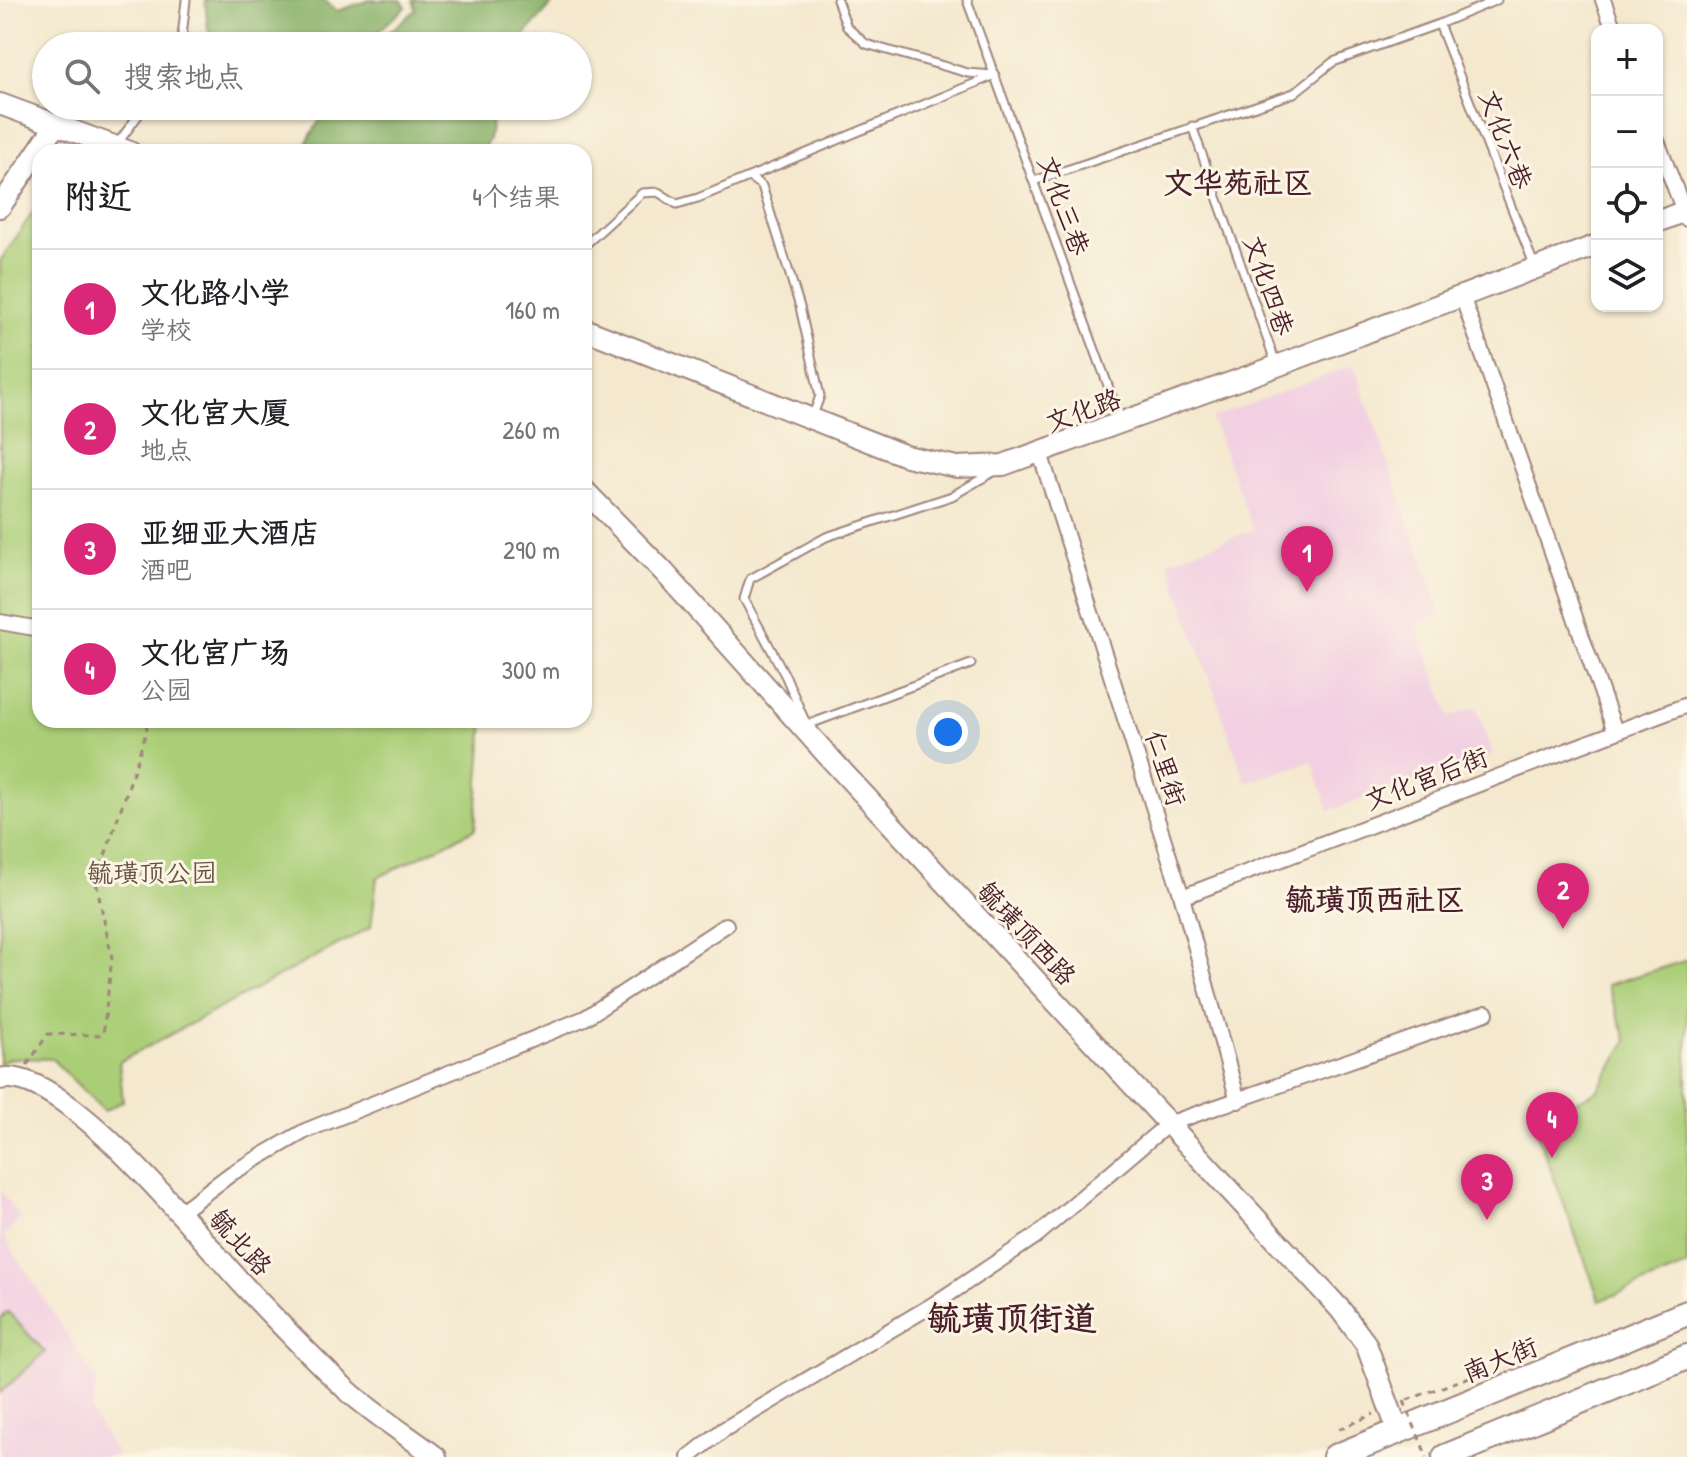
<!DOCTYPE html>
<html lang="zh">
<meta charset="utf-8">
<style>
body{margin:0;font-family:"Patrick Hand","LXGW WenKai TC",sans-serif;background:#f6f6f6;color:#202124}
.controls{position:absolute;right:24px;top:24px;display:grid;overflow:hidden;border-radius:16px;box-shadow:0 2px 6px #0004}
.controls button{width:72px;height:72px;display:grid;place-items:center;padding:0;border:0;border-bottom:2px solid #e0e0e0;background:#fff;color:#202124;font:40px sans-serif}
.you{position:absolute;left:948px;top:732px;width:28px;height:28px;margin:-20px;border:6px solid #fff;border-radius:50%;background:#1a73e8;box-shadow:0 0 0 12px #1a73e833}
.badge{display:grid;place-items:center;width:52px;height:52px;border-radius:50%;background:#db2777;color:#fff;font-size:26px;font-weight:700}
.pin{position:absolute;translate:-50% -66px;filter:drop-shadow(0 2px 4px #0008)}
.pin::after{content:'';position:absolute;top:42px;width:28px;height:24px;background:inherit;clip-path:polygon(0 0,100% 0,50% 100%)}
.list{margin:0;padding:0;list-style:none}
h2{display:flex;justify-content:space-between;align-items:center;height:104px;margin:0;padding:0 32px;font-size:34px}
h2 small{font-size:26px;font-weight:400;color:#757577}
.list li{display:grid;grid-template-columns:52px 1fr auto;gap:24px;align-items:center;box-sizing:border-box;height:120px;padding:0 32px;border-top:2px solid #e0e0e0}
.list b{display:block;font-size:30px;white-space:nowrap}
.list p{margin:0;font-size:26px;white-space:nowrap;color:#757577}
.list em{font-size:26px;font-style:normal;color:#757577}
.icon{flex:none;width:44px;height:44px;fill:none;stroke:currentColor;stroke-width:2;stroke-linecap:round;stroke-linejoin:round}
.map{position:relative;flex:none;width:1687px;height:1457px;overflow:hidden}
.search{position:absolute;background:#fff;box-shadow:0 2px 6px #0004;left:32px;top:32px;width:560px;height:88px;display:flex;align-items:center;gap:20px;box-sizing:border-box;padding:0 28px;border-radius:44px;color:#757577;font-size:30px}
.panel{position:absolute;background:#fff;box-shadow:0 2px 6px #0004;left:32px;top:144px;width:560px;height:584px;border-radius:24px}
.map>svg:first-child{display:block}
.built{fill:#f2cfe1}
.green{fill:#aace77;stroke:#7a7651;stroke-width:2}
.forest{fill:#87b168;stroke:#68684a;stroke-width:2}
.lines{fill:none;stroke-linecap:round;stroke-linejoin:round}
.lane-casing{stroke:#9f847d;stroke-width:11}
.street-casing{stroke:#9f847d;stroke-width:18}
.secondary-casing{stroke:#9f847d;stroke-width:24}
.primary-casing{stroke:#9f847d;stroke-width:28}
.path{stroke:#9f847d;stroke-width:3;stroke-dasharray:6 6;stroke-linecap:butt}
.lane{stroke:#fff;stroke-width:7}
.street{stroke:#fff;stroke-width:14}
.secondary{stroke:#fff;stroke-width:20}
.primary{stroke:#fff;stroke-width:24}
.path-bridge{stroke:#9f847d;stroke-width:3;stroke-dasharray:6 6;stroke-linecap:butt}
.labels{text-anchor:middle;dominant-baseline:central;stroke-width:6;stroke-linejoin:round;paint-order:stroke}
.street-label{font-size:26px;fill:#4a1f2b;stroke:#fcf5e5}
.park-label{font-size:26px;fill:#675442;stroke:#fcf5e5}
.quarter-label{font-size:30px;font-weight:bold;fill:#4a1f2b;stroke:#fcf5e5}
.district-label{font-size:34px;font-weight:bold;fill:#4a1f2b;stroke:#fcf5e5}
</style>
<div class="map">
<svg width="1687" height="1457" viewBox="0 0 1687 1457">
<rect width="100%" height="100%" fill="#fcf5e5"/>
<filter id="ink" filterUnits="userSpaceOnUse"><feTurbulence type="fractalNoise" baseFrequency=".0125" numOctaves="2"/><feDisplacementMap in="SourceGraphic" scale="16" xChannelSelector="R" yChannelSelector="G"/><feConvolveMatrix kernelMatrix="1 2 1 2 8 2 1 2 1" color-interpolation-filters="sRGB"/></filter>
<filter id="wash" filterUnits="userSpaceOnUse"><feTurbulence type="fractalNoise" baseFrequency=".006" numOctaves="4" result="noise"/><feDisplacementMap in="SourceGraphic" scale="32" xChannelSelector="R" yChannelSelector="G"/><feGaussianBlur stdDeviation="1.8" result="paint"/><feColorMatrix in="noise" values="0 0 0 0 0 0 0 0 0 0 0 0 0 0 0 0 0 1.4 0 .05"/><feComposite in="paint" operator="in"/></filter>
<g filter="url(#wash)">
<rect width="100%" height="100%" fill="#f4e9cf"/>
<!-- built -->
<path class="built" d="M1354 365 1441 613 1416 624 1450 717 1476 707 1493 754 1329 811 1312 761 1246 783 1168 561 1253 530 1212 418Z
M0 1190 21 1219 3 1235 97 1381 91 1412 117 1454 114 1457H0Z"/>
<!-- green -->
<path class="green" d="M40 202V720H484L475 829 377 878 371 927 119 1062 123 1101 104 1111 52 1059 10 1058 0 1064V261Z
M1687 960V1266L1600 1301 1533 1122 1597 1091 1627 1041 1607 985Z
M8 1312 45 1352 0 1393V1319Z"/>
<!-- forest -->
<path class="forest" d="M205 0H324L337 11 370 0H401L406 7 361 46H338L320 35 313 46H224L208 30Z
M413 0H556L515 46H372L416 10Z
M328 106H495L489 139 482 152H301Z"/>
</g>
<g filter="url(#ink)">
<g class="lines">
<defs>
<path id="lane" d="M837 0 847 27 866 44 968 73 993 75
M967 0 1121 421
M1439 24 1535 267
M181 46 186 0
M1192 126 1276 364
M118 143 145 106
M749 177 762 186 800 307 820 396 812 418
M1034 181 1294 93 1333 62 1439 24 1497 0
M584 246 642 193 658 192 677 204 698 198 995 75
M804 719 786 677 744 599 750 579 826 537 952 496 995 471
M807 725 971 664"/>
<path id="street" d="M1603 0 1614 30
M1657 141 1687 219
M1462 296 1615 731
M1040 453 1182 897 1238 1101
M0 622 40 629
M1182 897 1687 705
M180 1212 232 1173 305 1131 585 1018 726 925
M689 1457 723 1430 934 1304 1036 1236 1168 1124 1486 1013"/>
<path id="secondary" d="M0 104 130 152
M0 207 57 123
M1657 222 1687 210
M584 329 906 456 957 467 1003 465 1277 366 1597 245
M584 490 664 572 829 757 1340 1309 1366 1344 1398 1431
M0 1079C62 1063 203 1242 245 1287 278 1322 312 1358 348 1391 375 1415 407 1435 436 1457"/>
<path id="primary" d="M1335 1457 1687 1313
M1445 1457 1687 1357"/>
</defs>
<!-- lane casing -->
<use href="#lane" class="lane-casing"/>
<!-- street casing -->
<use href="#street" class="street-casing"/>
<!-- secondary casing -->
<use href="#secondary" class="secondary-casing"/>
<!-- primary casing -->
<use href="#primary" class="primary-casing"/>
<!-- path -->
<path class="path" d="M27 1065 48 1034 103 1035 112 958 96 882 132 776 147 729 145 720
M1407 1400 1475 1375
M1339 1429 1374 1414"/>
<!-- lane -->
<use href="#lane" class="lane"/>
<!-- street -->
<use href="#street" class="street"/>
<!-- secondary -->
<use href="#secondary" class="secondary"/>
<!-- primary -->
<use href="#primary" class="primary"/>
<!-- path-bridge -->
<path class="path-bridge" d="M1404 1401 1427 1457"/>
</g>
</g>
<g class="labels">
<!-- street labels -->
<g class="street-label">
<text transform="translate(1506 139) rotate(69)">文化六巷</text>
<text transform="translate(1064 205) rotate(70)">文化三巷</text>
<text transform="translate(1269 285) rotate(71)">文化四巷</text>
<text transform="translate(1083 410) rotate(-20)">文化路</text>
<text transform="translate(1166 768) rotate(72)">仁里街</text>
<text transform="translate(1426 778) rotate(-21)">文化宫后街</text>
<text transform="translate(1027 933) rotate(47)">毓璜顶西路</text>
<text transform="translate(241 1242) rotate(48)">毓北路</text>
<text transform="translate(1500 1359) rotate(-22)">南大街</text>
</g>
<!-- park labels -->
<g class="park-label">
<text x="152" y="872">毓璜顶公园</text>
</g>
<!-- quarter labels -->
<g class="quarter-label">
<text x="1238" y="182">文华苑社区</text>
<text x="1375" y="899">毓璜顶西社区</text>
</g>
<!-- district labels -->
<g class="district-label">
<text x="1012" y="1318">毓璜顶街道</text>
</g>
</g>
</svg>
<div class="controls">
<button>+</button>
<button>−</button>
<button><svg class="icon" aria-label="locate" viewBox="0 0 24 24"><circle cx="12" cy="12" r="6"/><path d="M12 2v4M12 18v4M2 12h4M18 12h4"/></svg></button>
<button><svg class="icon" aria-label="layers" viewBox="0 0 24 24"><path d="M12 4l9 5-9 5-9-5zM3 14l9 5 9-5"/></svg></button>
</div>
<div class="you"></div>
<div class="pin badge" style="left:1307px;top:592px">1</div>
<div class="pin badge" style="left:1563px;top:929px">2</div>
<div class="pin badge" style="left:1487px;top:1220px">3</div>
<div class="pin badge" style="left:1552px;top:1158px">4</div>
<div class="search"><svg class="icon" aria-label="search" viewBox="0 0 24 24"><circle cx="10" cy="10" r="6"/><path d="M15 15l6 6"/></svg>搜索地点</div>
<section class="panel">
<h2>附近<small>4个结果</small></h2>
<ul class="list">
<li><span class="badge">1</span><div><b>文化路小学</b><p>学校</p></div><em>160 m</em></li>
<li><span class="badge">2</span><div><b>文化宫大厦</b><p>地点</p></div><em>260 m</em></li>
<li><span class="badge">3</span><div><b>亚细亚大酒店</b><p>酒吧</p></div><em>290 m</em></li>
<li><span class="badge">4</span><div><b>文化宫广场</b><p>公园</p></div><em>300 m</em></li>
</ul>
</section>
</div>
